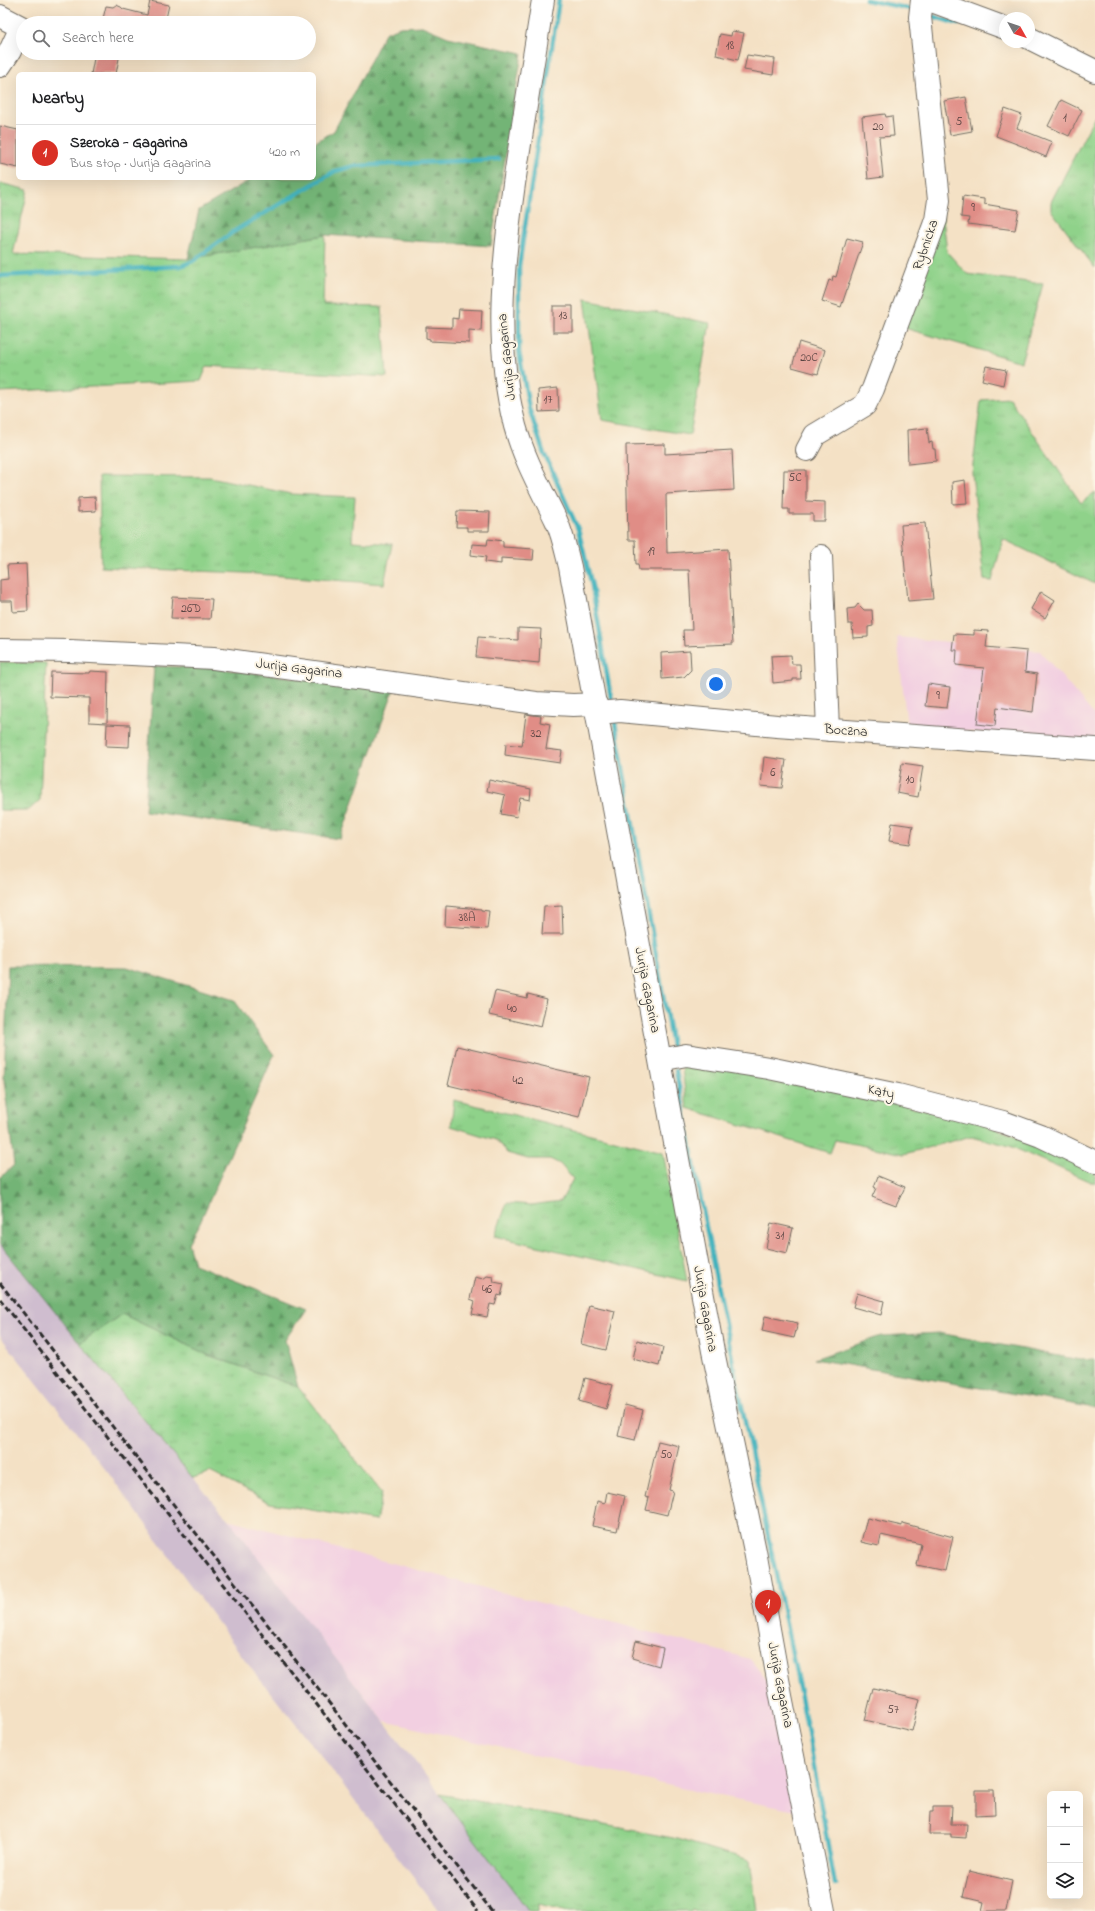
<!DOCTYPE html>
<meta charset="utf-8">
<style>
body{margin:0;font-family:"Indie Flower",sans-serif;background:#f2f2f2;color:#202124}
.controls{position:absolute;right:12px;bottom:12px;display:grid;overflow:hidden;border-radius:6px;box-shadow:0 4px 16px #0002}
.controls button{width:36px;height:36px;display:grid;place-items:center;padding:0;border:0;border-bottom:1px solid #e0e0e0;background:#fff;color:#202124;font:20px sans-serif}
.compass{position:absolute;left:999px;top:12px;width:36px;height:36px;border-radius:50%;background:#fff;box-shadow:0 4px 16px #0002;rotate:130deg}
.you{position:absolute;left:716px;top:684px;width:14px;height:14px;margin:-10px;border:3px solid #fff;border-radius:50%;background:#1a73e8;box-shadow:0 0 0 6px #1a73e833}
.badge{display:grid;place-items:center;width:26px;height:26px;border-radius:50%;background:#d93025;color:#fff;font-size:13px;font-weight:700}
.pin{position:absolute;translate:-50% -33px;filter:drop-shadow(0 1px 2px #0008)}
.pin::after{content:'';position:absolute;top:21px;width:14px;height:12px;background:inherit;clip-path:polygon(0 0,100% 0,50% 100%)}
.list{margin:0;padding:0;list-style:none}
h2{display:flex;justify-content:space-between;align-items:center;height:52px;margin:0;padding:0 16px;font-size:17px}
h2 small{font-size:13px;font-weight:400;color:#757577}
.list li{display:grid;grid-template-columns:26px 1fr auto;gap:12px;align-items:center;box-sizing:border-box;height:56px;padding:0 16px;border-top:1px solid #e0e0e0}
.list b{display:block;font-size:15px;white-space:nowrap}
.list p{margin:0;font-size:13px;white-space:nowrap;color:#757577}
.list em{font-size:13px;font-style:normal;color:#757577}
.icon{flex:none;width:22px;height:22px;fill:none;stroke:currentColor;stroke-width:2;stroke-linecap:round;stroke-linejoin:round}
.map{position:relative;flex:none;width:1095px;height:1911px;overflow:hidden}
.search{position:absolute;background:#fff;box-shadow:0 4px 16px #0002;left:16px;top:16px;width:300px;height:44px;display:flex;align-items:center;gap:10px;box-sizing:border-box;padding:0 14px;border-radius:22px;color:#757577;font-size:15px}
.panel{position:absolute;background:#fff;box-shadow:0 4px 16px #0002;left:16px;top:72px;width:300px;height:108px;border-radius:6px}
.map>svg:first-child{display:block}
.built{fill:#f2cfe1}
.railway{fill:#cfbdcf}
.grass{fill:url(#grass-tufts);stroke:#5d7e5a}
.forest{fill:url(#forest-firs);stroke:#4f7050}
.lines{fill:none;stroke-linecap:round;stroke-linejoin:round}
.stream{stroke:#43b2bd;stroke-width:4.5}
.building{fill:#e08d86}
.minor-casing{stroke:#716b61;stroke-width:24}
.minor{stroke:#fff;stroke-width:22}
.rail{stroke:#2b2b2b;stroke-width:3;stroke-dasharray:6 3;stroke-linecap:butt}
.labels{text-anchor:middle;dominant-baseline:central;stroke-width:4;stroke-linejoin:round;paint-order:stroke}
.number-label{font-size:12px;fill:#584442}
.street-label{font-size:14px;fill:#2b2b2b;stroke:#fcf5e5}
</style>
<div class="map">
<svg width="1095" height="1911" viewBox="0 0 1095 1911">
<defs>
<pattern id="grass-tufts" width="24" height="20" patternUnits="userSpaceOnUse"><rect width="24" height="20" fill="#8fd28a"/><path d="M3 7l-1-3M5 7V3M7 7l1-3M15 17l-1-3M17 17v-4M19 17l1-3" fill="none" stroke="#7cb477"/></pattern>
<pattern id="forest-firs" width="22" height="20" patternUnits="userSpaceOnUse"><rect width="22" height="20" fill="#73b476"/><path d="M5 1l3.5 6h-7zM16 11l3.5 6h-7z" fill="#5f9361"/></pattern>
</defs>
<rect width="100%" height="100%" fill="#fcf5e5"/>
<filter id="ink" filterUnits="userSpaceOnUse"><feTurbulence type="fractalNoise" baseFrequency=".025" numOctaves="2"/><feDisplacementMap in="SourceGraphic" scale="8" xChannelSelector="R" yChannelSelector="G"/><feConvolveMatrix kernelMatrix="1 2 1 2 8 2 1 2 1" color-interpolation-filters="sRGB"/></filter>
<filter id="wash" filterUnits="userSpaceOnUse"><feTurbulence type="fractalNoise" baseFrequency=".012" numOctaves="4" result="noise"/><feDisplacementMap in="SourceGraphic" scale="16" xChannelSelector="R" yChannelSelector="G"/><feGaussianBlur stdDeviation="0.9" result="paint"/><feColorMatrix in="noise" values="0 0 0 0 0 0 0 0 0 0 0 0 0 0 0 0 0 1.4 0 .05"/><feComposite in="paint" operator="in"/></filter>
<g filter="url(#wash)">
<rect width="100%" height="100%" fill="#f4e1c5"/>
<!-- built -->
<path class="built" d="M897 637 1040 651 1095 716V743L907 726Z
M227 1519 750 1659 766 1679 776 1706 796 1811 680 1788 384 1721Z"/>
<!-- railway -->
<path class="railway" d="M0 1244 133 1407 233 1525 530 1911H439L318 1752 254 1672 109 1474 0 1336Z"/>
<!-- grass -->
<path class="grass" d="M1095 116V268L1051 210V202Z
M0 183 28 190 13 254 188 259 325 235 323 306 382 307 387 377 207 366 201 381 0 392Z
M942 210 947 252 967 274 1043 284 1021 362 901 327Z
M585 299 710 323 690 435 602 420Z
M1009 398 1081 503 1095 492V584L1003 539 992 581 984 580 972 473 981 400Z
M99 476 210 477 291 494 355 497 352 541 392 544 384 584 244 573 101 567Z
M0 662 46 663 40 800 29 810H0Z
M693 1061 975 1120 1095 1168V1184L1010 1146 971 1136 904 1154 835 1140 830 1153 687 1108 682 1068Z
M454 1100 663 1152 687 1281 495 1236 507 1203 531 1205 561 1201 573 1179 560 1164 550 1159H528L507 1153 496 1140 451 1126Z
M122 1314 208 1355 298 1387 382 1493 376 1521 270 1503 210 1472 193 1478 80 1343Z
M440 1794 673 1838 750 1860 757 1911H697L692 1909 691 1911H569L538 1904V1911H529Z"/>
<!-- forest -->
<path class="forest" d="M422 26 448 37 522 53 491 246 325 235 188 259 199 210 253 178H314V143L334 131 385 33 400 27Z
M154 666 212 668 394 689 340 839 145 811Z
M8 966 127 967 234 1000 274 1055 200 1222 188 1243 194 1264 306 1309 285 1340 298 1387 208 1355 122 1314 80 1343 0 1244V1178L14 1165 4 1081Z
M939 1333 1080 1360 1095 1359V1408L814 1359 881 1336Z"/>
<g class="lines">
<!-- stream -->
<path class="stream" d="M559 0 519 266V352L529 408 543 451 578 529 592 586 611 698
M866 0 911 9
M932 16 958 24
M0 276 181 266 193 261 233 232 335 171 354 166 499 159
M615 723 672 1046
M676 1071 718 1289 807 1727 835 1885"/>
</g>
<g id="blocks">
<!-- building -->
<path class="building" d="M150 1 169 5 165 23H102L106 6 113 7 116 5 121 7 123 9 147 15Z
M732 31 744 33 738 60 716 55 720 34 731 36Z
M95 53H120L116 74H91Z
M747 55 775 59 773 75 744 70Z
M966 97 972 131 950 135 944 101Z
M1061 100 1082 110 1069 136 1048 126Z
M1005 109 1022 115 1017 128 1052 142 1046 157 1027 149V148L996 136Z
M885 114 886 117 892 116 894 136 879 137 883 177 868 179 862 117Z
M0 126 18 130V168L0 164Z
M963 196 984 199V204L1019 210 1015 230 968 224 969 218 961 217Z
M847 238 863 242 841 307 822 301 829 280 832 281 833 276 836 277Z
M553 306H573V332H553Z
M459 309 482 310 481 331 469 330V343L430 341V339L426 338V327L452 328V318L458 319Z
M799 342 825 350 818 374 792 367Z
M986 366 1006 370 1003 385 982 380Z
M558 388 559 411 539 412 538 390Z
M927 428 929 443 932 442 933 449H935L936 461 908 464 907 430Z
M665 444V454L732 450 734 490 666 494 667 553 728 549 733 644 684 646 683 630H692L689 570H639L638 564H636L635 540H628L626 445Z
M784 470H806V501L825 502V521H813V514H789V509H783Z
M965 480 967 503 953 504 952 482Z
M95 497 96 511 78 512V498Z
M457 511 490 512 489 531H467V527H456Z
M925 523 933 599 908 601 901 525Z
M488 539 503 541V547L534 549 533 560 501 558V564L485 562 486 557 471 555 472 544 487 545Z
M26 564 28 611 13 612 12 601H0V580L8 579 7 565Z
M1041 591 1055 600 1045 618 1031 609Z
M173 597 212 599 210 619 171 618Z
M858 604 864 610H872L873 626 868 627V637L853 638 852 624H848L847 609 855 608Z
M518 628 541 629 539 663 476 657 478 637 518 640Z
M974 630 988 631 986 647 1027 651 1025 672 1037 674 1033 712 997 707 995 726 977 724 984 668 956 665 957 650H952L954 634 974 635Z
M690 651 691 670 684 677 662 679 661 653Z
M791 655 792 664H800L801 679H793V681L773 683 771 656Z
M90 671 108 672 107 723 89 722V698L50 697 51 672 89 673Z
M928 684 950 687 947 708 925 706Z
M526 714 541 716 540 722 550 724 546 749 562 751 560 763 505 755 506 744 522 746Z
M107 724 130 725 129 747 106 746Z
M764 757 786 760 782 788 761 786Z
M902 763 923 766 918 797 897 793Z
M489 780 531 789 530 800 520 798 517 817 501 814 505 795 487 791Z
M892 823 913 826 910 844 889 841Z
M562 905 563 934H542L544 906Z
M446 906 481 909V910L489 911 487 929 445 926Z
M495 991 527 998 528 994 547 999 541 1027 489 1015Z
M457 1046 589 1077 579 1117 448 1085Z
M878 1176 905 1187 896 1206 872 1197 876 1188 874 1187Z
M771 1223 793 1228 787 1253 766 1248Z
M487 1276 493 1277 494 1282 504 1284 501 1296 498 1295 495 1305 490 1304 487 1317 472 1314 475 1301 470 1299 475 1277 483 1279Z
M857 1293 884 1301 881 1315 853 1307Z
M589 1305 615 1311 606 1350 581 1344Z
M765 1316 798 1323 794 1338 762 1331Z
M637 1340 663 1347 659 1366 633 1359Z
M585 1378 613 1385 606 1409 579 1401Z
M625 1405 643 1410 635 1440 618 1436Z
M658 1441 679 1446 669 1490 673 1491 667 1515 646 1510 649 1498 645 1497Z
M607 1492 625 1496 617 1531 592 1526 597 1501 605 1503Z
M867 1518 902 1526V1523L953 1537 945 1571 917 1565 921 1544 881 1535 879 1546 861 1542Z
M636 1641 663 1648 659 1666 632 1658Z
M873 1688 920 1699 912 1731 865 1720Z
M976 1790H994L995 1814 976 1815Z
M933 1806H952L951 1824H967L966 1838 951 1837V1834H929L930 1812H933Z
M969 1871 1012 1881 1006 1911H982L984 1902 963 1897Z"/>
</g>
</g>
<g filter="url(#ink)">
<use href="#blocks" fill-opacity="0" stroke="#716b61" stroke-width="1"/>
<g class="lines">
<defs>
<path id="minor" d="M543 0C533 64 522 127 513 191 502 270 495 348 515 426 524 459 541 489 556 520 563 535 566 551 570 567L713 1351 755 1551 781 1696 824 1911
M929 0 1005 28
M0 16 21 27 10 51 0 66
M1029 38 1095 71
M807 450 815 435 865 405 873 389 936 220 939 200 920 17 922 0
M821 556 828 730
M0 650 70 651 214 658 536 703 573 705 596 704
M598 713 620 711 777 726 1095 749
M660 1060 686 1055 769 1068 898 1095 1003 1122 1041 1136 1095 1162"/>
</defs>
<!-- minor casing -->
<use href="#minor" class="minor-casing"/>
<!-- minor -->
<use href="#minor" class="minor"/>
<!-- rail -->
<path class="rail" d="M0 1283 492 1911
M0 1299 478 1911"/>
</g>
</g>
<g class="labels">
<!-- number labels -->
<g class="number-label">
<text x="730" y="46">18</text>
<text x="1065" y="118">1</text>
<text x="959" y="122">5</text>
<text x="878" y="127">20</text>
<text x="973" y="208">9</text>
<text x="563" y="316">13</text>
<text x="809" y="358">20C</text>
<text x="548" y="400">17</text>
<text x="795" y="478">5C</text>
<text x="651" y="552">19</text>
<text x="191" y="609">26D</text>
<text x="938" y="696">9</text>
<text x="536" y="734">32</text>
<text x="773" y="773">6</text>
<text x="910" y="780">10</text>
<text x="467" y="918">38A</text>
<text x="512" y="1009">40</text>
<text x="518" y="1081">42</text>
<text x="780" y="1236">31</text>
<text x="487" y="1290">46</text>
<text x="666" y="1455">50</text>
<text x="893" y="1710">57</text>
</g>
<!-- street labels -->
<g class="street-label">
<text transform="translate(926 245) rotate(-71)">Rybnicka</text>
<text transform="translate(507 357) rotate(-96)">Jurija Gagarina</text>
<text transform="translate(299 669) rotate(7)">Jurija Gagarina</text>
<text transform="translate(846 731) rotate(4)">Boczna</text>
<text transform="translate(647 990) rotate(79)">Jurija Gagarina</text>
<text transform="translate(881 1092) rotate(12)">Kąty</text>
<text transform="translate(705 1309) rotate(80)">Jurija Gagarina</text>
<text transform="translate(780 1685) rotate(79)">Jurija Gagarina</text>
</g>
</g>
</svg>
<div class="controls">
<button>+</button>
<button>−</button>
<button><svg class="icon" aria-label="layers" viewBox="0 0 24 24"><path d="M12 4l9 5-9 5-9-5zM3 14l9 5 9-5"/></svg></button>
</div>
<svg class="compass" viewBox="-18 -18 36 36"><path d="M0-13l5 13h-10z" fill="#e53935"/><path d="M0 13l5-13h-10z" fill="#757577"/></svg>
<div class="you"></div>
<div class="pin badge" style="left:768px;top:1623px">1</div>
<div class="search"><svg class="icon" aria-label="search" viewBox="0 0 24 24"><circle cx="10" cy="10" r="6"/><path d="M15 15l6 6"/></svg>Search here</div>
<section class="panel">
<h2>Nearby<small></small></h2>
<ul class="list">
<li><span class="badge">1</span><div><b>Szeroka - Gagarina</b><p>Bus stop · Jurija Gagarina</p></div><em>420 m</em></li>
</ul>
</section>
</div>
